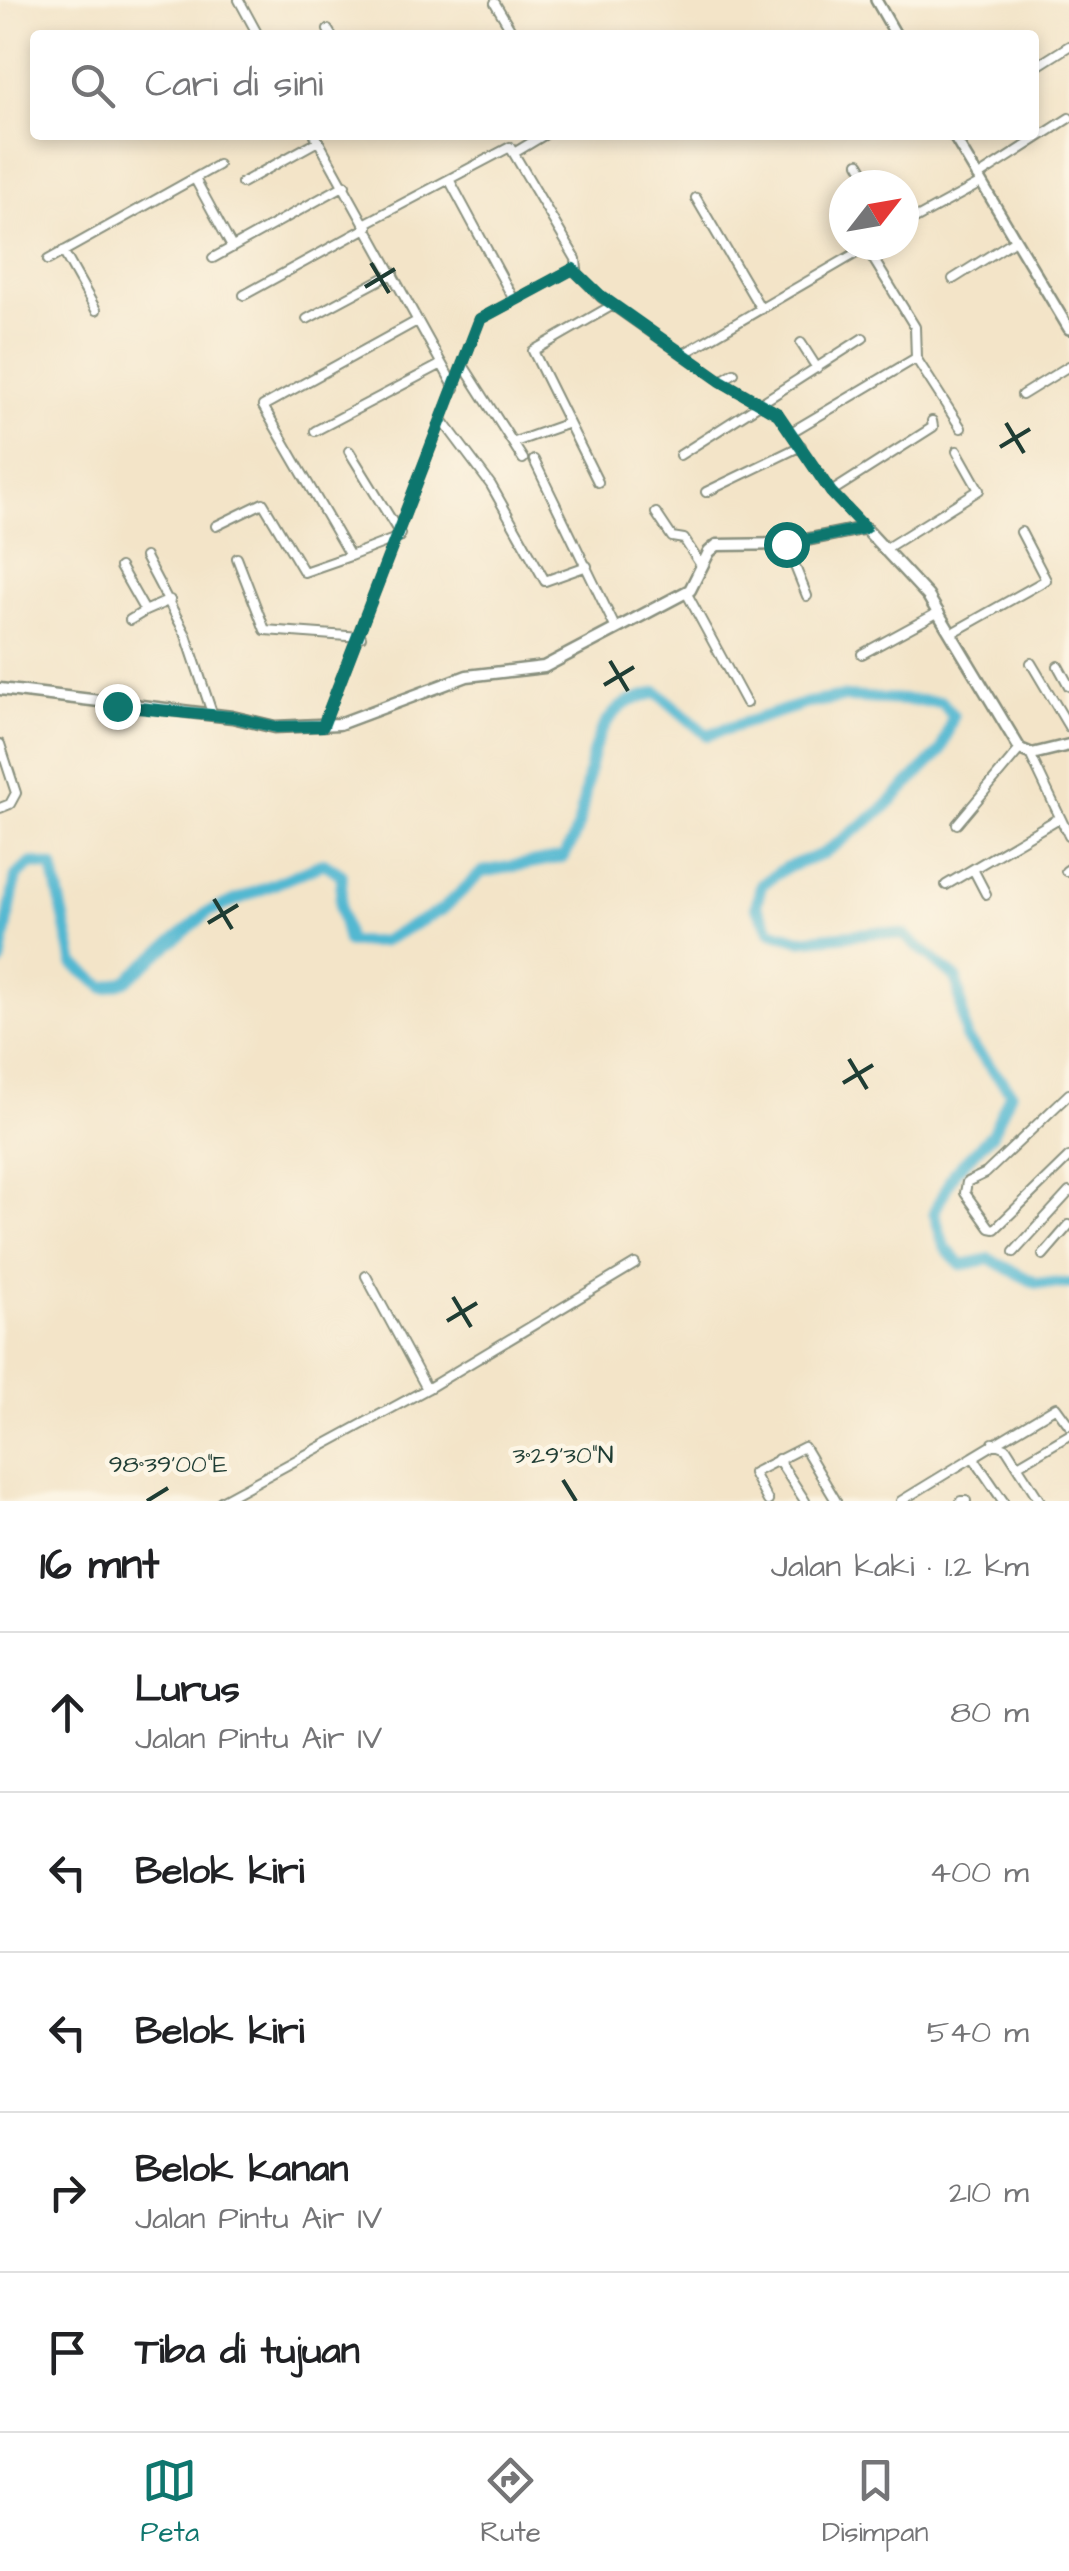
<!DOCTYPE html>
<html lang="id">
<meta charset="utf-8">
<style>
body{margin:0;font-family:"Architects Daughter",sans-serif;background:#f2f2f2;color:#202124}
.compass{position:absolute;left:829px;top:170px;width:90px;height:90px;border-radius:50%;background:#fff;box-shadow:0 5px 15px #0003;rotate:59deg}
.stop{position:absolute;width:30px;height:30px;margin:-22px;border:8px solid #0f766e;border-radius:50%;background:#fff}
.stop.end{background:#0f766e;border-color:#fff;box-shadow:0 2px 10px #0008}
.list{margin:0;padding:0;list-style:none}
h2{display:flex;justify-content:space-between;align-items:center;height:130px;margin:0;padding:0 40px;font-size:42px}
h2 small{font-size:32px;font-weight:400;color:#757577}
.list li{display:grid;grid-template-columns:65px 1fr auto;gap:30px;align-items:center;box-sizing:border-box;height:160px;padding:0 40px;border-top:2px solid #e0e0e0}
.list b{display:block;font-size:38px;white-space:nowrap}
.list p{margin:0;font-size:32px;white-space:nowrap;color:#757577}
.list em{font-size:32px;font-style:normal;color:#757577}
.icon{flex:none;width:55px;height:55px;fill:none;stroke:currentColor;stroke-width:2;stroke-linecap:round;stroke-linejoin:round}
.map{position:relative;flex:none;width:1069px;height:1501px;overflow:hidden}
.search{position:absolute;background:#fff;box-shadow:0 5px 15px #0003;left:30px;right:30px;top:30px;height:110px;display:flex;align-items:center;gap:25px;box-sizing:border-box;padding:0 35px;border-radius:10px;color:#757577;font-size:38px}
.sheet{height:930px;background:#fff}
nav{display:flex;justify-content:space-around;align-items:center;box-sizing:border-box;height:140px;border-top:2px solid #e0e0e0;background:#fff;font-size:28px;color:#757577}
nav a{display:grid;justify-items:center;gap:5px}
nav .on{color:#0f766e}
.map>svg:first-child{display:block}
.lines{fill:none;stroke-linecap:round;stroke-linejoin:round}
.river{stroke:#53b8d1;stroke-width:12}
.minor-casing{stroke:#89907e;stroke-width:12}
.tertiary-casing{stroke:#89907e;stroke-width:14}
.secondary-casing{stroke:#89907e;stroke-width:15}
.minor{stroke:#fff;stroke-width:8}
.tertiary{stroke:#fff;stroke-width:9}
.secondary{stroke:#fff;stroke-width:10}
.route{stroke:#0f766e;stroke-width:12}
.ticks{fill:none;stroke:#1f3d34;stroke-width:4}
.ticks-label{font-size:25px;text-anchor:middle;fill:#1f3d34;stroke:#fcf5e5;stroke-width:9;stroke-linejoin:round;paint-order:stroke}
</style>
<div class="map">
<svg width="1069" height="1501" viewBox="0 0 1069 1501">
<rect width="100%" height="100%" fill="#fcf5e5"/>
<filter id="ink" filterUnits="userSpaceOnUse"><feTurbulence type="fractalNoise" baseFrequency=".01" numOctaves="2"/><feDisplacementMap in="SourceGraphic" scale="20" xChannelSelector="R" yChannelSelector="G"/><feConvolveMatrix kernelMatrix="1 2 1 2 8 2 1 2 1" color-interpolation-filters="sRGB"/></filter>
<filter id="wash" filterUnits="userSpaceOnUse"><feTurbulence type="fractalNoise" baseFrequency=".0048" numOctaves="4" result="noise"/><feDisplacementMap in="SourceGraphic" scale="40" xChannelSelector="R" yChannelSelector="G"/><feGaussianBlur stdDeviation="2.25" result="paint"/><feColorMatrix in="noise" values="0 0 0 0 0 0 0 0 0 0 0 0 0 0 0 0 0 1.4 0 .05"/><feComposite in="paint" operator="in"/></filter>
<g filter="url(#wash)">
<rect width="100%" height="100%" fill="#f3e4c8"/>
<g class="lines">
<!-- river -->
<path class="river" d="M0 963 16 876 32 863 53 867 74 964 105 988 126 981 208 912 324 863 342 875 340 908 348 942H381L443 909 482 872 563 857C596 813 576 743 621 707 630 699 647 696 657 692L707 735 807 703 845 697 942 702 953 716 941 751 881 811 823 854 785 868 761 885 756 906 771 931 800 940 879 932 904 935 957 979 966 1038 1011 1092 992 1134 954 1172 934 1212 944 1246 961 1265 989 1259 1036 1283 1069 1284"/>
</g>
</g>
<g filter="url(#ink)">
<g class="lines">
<defs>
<path id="minor" d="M239 0 258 35
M495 3 514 35
M328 30 331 35
M1034 68 1069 46
M315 135 455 388
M514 153 544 135
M859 163 872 185
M977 177 1069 118
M195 179 232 247
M450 181 513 298
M242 183 318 141
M696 198 761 309
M366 223 510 147 576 259 577 270
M904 225 981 183
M866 247 915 327 916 358 961 428
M63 251 96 310
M213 258 345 185
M48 260 218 165
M953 279 1015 240
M244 295 368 227
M307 319 393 273
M801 343 817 368
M685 353 870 245
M463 365 523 459
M721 381 734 373
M1022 395 1069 366
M443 421 491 485 545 581 587 566
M315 431 440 365
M793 431 916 358
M515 442 566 424
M349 451 400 534
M680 455 863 338
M534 460 616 629
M598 482 533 351 613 305
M706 492 801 446
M831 492 933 427 932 421
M656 513 672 537 684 539 702 567
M216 526 263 503 304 572 350 556
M399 537 350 556 263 406 417 321
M786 544 807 596
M885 549 979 490 957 451
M145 557 186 635 213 716
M237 558 265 630 361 637
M120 567 145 611 170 600
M686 592 746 703
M130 620 145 611
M952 633 1046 580 1021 532
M862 654 939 612
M1031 663 1069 727
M1058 666 1069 686
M323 726 480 319 573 269 601 297 721 381 778 414 831 492 865 528
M0 744 16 793 10 804 0 808
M1030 754 1069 836
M957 824 1020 749
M973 869 986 894
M1066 871 1069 869
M946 885 1059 818
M1069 1094 986 1173 967 1182 965 1193 990 1228 995 1229 1069 1157
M1014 1252 1069 1192
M1043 1255 1069 1225
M366 1276 427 1389
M993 1443 1006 1448 1040 1501
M973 1457 1056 1407 1069 1425
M778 1459 805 1501
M1018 1465 1069 1435
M221 1501 427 1389 635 1264
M768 1501 753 1473 804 1447 836 1501
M901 1501 973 1457 1003 1501
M961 1501H966"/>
<path id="tertiary" d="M876 0 896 35
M953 135 1069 329"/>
<path id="secondary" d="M0 689 232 717 275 727 339 724 467 676 544 667 690 590 709 552 717 545 786 544 865 528 928 596 1020 749 1032 754 1069 745"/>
</defs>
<!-- minor casing -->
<use href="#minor" class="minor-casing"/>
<!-- tertiary casing -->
<use href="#tertiary" class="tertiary-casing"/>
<!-- secondary casing -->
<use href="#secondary" class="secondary-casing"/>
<!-- minor -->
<use href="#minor" class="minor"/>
<!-- tertiary -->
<use href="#tertiary" class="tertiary"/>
<!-- secondary -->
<use href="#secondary" class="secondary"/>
</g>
</g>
<g class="lines" filter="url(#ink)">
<!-- route -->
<path class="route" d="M117 706 232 717 276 727 323 726 480 319 573 269 601 296 721 381 778 414 831 492 865 528 786 544"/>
</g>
<!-- ticks -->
<path class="ticks" d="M371 263 389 293M365 287 395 269M1006 423 1024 453M1000 447 1030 429M610 661 628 691M604 685 634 667M214 899 232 929M208 923 238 905M849 1059 867 1089M843 1083 873 1065M453 1297 471 1327M447 1321 477 1303M563 1480 576 1501M147 1501 168 1488"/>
<g class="ticks-label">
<text x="563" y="1463">3°29'30"N</text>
<text x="168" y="1472">98°39'00"E</text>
</g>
</svg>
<svg class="compass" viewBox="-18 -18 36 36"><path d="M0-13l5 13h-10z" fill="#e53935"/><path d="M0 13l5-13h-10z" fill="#757577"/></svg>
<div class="stop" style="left:786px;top:544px"></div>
<div class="stop end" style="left:117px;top:706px"></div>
<div class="search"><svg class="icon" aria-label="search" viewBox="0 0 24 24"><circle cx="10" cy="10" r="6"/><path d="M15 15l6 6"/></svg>Cari di sini</div>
</div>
<section class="sheet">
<h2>16 mnt<small>Jalan kaki · 1.2 km</small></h2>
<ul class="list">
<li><svg class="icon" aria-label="ahead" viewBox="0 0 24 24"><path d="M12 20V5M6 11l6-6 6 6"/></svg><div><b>Lurus</b><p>Jalan Pintu Air IV</p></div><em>80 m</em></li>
<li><svg class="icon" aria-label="left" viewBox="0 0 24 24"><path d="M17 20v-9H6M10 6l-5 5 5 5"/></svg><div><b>Belok kiri</b></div><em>400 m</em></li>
<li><svg class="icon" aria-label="left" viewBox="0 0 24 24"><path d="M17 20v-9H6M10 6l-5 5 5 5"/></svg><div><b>Belok kiri</b></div><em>540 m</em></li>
<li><svg class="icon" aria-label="right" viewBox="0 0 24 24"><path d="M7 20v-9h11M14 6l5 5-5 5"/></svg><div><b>Belok kanan</b><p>Jalan Pintu Air IV</p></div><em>210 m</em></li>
<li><svg class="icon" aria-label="arrive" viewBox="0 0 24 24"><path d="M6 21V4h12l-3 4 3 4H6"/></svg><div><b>Tiba di tujuan</b></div></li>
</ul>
</section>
<nav>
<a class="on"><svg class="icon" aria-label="map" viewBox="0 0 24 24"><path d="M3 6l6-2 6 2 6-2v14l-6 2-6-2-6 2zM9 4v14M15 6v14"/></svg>Peta</a>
<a><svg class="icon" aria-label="directions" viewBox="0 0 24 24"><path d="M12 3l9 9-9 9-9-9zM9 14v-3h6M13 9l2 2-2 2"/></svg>Rute</a>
<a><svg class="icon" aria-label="saved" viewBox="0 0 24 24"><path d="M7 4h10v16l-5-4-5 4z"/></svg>Disimpan</a>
</nav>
